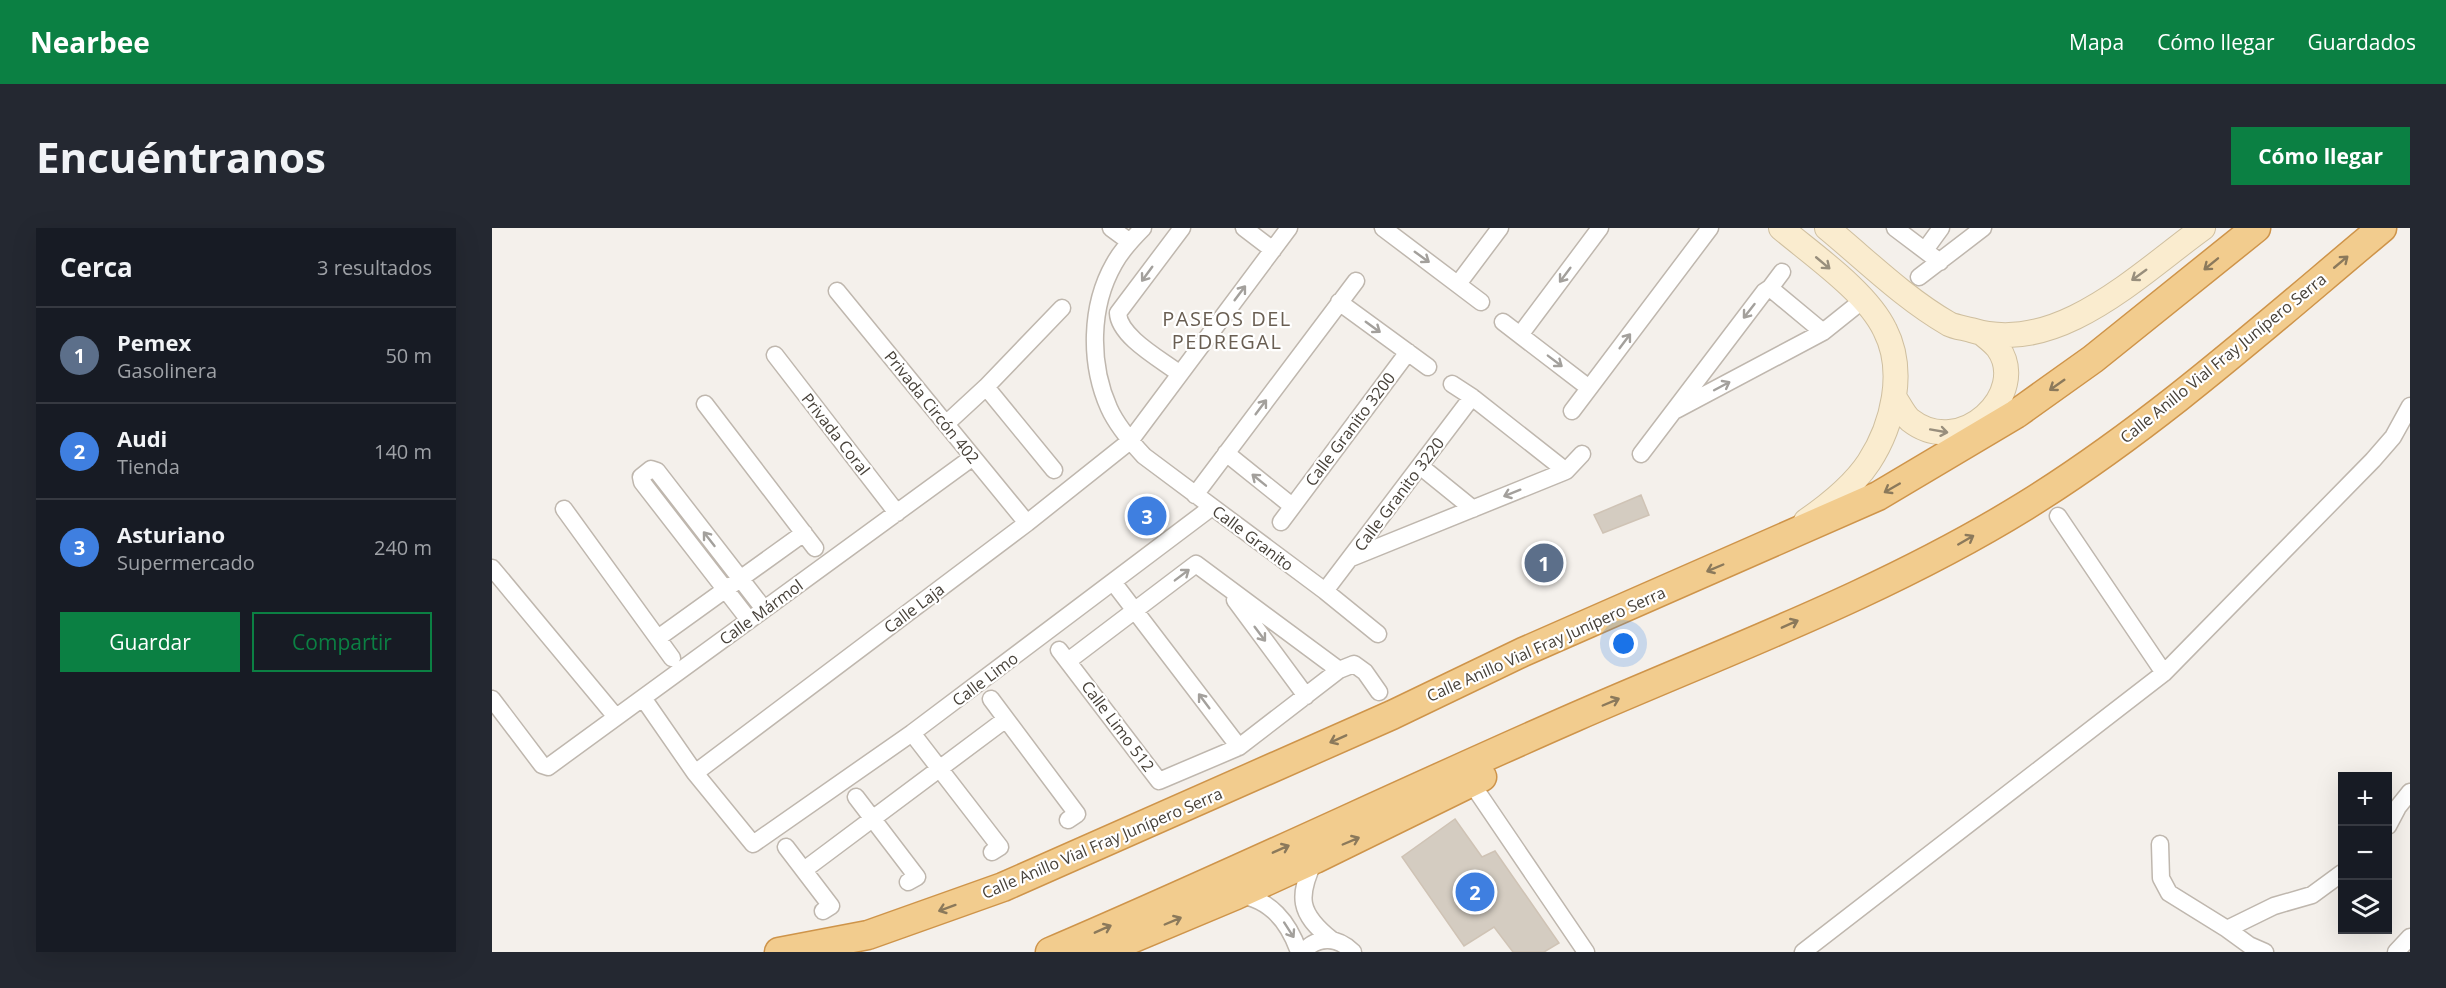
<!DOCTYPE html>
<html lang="es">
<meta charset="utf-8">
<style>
body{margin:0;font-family:"Open Sans",sans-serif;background:#242831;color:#f1f3f6}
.controls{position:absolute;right:18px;bottom:18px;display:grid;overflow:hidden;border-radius:0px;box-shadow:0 6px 24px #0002}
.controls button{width:54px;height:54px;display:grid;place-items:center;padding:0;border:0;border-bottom:2px solid #363941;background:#171b24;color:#f1f3f6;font:30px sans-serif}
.you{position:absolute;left:1132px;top:416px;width:21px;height:21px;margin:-15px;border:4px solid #fff;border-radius:50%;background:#1a73e8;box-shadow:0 0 0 9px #1a73e833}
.badge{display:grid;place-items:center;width:39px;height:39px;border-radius:50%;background:#0b8043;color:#fff;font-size:20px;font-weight:700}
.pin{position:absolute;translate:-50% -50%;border:3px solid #fff;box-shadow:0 2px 6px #0006}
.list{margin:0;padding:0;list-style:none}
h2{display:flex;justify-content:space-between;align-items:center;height:78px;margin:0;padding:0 24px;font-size:26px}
h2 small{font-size:20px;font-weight:400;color:#9ea1a6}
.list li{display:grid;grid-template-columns:39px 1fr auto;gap:18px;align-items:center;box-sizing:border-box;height:96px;padding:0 24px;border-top:2px solid #363941}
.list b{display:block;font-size:22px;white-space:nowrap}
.list p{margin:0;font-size:20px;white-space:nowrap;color:#9ea1a6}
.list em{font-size:20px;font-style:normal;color:#9ea1a6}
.actions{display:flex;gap:12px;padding:18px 24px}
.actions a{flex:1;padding:14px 0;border:2px solid #0b8043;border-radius:0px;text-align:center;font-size:21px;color:#0b8043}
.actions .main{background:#0b8043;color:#fff}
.icon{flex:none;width:33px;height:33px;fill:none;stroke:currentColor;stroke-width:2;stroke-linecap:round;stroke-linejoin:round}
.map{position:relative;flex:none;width:1918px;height:724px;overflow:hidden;border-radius:0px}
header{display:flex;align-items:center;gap:36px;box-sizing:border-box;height:84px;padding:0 30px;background:#0b8043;color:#fff}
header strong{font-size:28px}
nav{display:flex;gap:33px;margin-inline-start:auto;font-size:21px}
.intro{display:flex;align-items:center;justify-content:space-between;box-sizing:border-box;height:144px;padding:0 36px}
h1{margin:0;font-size:42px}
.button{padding:15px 27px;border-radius:0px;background:#0b8043;color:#fff;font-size:21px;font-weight:700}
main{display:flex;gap:36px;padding:0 36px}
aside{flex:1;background:#171b24;border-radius:0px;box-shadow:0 6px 24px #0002}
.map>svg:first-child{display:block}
.building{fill:#d4ccc1;stroke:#cfc3b5;stroke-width:1.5}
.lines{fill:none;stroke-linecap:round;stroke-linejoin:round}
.minor-casing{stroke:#bfb7ae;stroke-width:19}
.secondary-casing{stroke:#cfbf9f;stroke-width:26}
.trunk-casing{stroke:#ce944a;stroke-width:31}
.minor{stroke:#fff;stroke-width:16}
.secondary{stroke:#faeccf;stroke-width:24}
.trunk{stroke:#f2cc8e;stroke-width:28}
.oneway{stroke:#a3a09c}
.oneway2{stroke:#8b795b}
.oneway3{stroke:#988e7c}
.labels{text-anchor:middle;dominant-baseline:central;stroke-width:4.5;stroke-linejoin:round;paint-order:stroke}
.street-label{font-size:16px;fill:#474139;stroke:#fff}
.quarter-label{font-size:20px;letter-spacing:1.5px;fill:#695e52;stroke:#fff}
</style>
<header>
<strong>Nearbee</strong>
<nav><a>Mapa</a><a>Cómo llegar</a><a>Guardados</a></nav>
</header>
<div class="intro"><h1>Encuéntranos</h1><a class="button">Cómo llegar</a></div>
<main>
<aside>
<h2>Cerca<small>3 resultados</small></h2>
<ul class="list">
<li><span class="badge" style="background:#5c6f8a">1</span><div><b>Pemex</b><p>Gasolinera</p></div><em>50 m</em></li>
<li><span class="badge" style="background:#3f7fe0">2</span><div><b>Audi</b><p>Tienda</p></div><em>140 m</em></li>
<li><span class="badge" style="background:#3f7fe0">3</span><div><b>Asturiano</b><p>Supermercado</p></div><em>240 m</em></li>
</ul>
<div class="actions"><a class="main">Guardar</a><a>Compartir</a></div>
</aside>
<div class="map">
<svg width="1918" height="724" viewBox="0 0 1918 724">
<rect width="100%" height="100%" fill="#f4f0eb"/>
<!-- building -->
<path class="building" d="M1149 267 1157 287 1111 305 1102 287Z
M963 591 990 629 1003 623 1067 715 1052 724H1021L1002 699 972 718 910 629Z"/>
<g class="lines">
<defs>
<path id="minor" d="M619 0 638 14
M651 0C640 11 629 23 622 36 598 78 597 135 617 180 625 198 639 214 652 228L833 363 886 406
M752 0 781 22
M891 0 989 74
M1403 0 1448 34
M1433 22 1449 0
M1427 49 1491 0
M966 56 1008 0
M1278 60 1290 44
M345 63 535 295
M847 74 936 139
M1011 94 1097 160
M1028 107 1108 0
M283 127 405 285
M688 146C670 132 627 109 626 85L690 0
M960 156 980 169 1074 243
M494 159 562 242
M213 176 323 320
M1184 182 1331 104 1371 72
M1080 183 1218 0
M455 195 494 159 570 80
M734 225 800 278
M1149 226 1272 64 1278 60 1331 104
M928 238 981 281
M703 267 864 53
M72 281 180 430
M1566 288 1672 445
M789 294 916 124
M859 330 1074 243 1090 226
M0 340 124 489
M621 354 747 519
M833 363 980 169
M743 372 814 468
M257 392 150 254 149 249 159 241 165 243 272 381
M166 410 312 305
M567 422 667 553 747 519 847 442 862 436 873 444 887 464
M576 433 704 336 847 442
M151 470 203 545 261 616 420 505 720 279
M0 471 50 537 56 539 481 229
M499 471 585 586 576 592
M420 505 508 619 500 624
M203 545 535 295 638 213 797 0
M980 556 1094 724
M364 569 425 649 416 654
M1896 598 1906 579 1918 564
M1668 616 1669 650 1677 665 1735 701 1757 717 1773 724
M294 619 339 678 331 683
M823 631C805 669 806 685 840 712
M312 642 514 491
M745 667C778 670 797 695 807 724
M1735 701 1782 678 1820 667 1850 645
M811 724C826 707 846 709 861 724
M1311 724 1672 445 1881 232 1901 209 1918 178
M1904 724 1918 709"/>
<path id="secondary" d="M1289 0C1321 27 1375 64 1393 102 1414 143 1401 197 1377 234 1362 257 1337 277 1314 293
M1335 0C1375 33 1412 70 1457 96 1463 99 1472 100 1479 102 1565 129 1647 46 1711 0
M1402 169C1407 176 1412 187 1418 192 1469 232 1538 165 1506 120 1502 115 1497 111 1492 107"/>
<path id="trunk" d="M287 724 376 707 511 659 900 487 1031 424 1386 268 1524 186 1601 131 1764 0
M558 724C734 649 907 566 1083 489 1234 423 1392 365 1533 278 1662 198 1774 97 1890 0
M608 724 744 667 823 631 990 549"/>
</defs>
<!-- minor casing -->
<use href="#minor" class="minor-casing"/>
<!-- secondary casing -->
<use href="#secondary" class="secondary-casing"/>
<!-- trunk casing -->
<use href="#trunk" class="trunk-casing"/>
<!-- minor -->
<use href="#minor" class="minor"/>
<!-- secondary -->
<use href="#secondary" class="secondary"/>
<!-- trunk -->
<use href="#trunk" class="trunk"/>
</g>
<!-- one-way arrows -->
<defs><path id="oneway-shaft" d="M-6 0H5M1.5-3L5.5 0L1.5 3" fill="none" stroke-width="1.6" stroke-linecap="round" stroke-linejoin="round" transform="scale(1.5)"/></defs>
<g class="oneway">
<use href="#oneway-shaft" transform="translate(930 29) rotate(36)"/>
<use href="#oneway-shaft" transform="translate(655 46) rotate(126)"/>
<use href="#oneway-shaft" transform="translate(1073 47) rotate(127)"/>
<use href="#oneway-shaft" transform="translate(748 65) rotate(-53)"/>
<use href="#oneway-shaft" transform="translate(1257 83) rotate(128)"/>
<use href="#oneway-shaft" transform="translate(881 99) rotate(36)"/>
<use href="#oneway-shaft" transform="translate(1133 113) rotate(-53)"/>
<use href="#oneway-shaft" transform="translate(1063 133) rotate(37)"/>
<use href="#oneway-shaft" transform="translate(1230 158) rotate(-28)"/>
<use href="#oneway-shaft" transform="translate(769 179) rotate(-53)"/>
<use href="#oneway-shaft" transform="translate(767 252) rotate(-141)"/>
<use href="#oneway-shaft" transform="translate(1020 265) rotate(158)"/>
<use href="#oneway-shaft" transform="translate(217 311) rotate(-128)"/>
<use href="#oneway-shaft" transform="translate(690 347) rotate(-37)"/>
<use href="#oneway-shaft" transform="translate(768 406) rotate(53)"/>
<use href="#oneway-shaft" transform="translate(712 473) rotate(-127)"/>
<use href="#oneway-shaft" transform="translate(797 702) rotate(57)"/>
</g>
<g class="oneway2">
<use href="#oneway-shaft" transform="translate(1849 34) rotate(-40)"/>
<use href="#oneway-shaft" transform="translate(1719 36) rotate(141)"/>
<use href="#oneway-shaft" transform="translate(1565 157) rotate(145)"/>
<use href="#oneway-shaft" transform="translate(1400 260) rotate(150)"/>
<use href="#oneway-shaft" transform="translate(1474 312) rotate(-30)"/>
<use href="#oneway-shaft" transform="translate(1223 340) rotate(157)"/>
<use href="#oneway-shaft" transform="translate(1298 396) rotate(-24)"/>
<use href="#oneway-shaft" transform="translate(1119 474) rotate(-23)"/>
<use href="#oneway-shaft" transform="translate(846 511) rotate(156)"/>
<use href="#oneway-shaft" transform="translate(859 613) rotate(-23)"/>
<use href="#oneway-shaft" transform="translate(789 621) rotate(-24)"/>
<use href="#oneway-shaft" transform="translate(455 680) rotate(160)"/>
<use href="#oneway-shaft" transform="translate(681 693) rotate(-23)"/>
<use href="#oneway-shaft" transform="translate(611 701) rotate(-24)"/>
</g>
<g class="oneway3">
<use href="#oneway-shaft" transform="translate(1331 35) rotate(40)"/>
<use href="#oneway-shaft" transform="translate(1647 47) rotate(144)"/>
<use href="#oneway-shaft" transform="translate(1447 203) rotate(10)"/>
</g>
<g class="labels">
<!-- street labels -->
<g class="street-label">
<text transform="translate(1731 130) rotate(-39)">Calle Anillo Vial Fray Junípero Serra</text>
<text transform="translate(440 179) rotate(51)">Privada Circón 402</text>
<text transform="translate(858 201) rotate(-53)">Calle Granito 3200</text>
<text transform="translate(344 206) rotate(52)">Privada Coral</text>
<text transform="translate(907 266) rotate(-53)">Calle Granito 3220</text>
<text transform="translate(761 310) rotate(37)">Calle Granito</text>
<text transform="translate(422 380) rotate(-37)">Calle Laja</text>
<text transform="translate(269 384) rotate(-36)">Calle Mármol</text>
<text transform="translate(1054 416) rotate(-24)">Calle Anillo Vial Fray Junípero Serra</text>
<text transform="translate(493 451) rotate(-37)">Calle Limo</text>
<text transform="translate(626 498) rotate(53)">Calle Limo 512</text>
<text transform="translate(610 615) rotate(-23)">Calle Anillo Vial Fray Junípero Serra</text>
</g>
<!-- quarter labels -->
<g class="quarter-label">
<text x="735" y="90">PASEOS DEL<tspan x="735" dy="23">PEDREGAL</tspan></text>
</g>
</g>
</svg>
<div class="controls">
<button>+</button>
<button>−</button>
<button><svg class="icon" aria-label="layers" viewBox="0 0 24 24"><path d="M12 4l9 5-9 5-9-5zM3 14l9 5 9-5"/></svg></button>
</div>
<div class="you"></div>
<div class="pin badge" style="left:1052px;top:335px;background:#5c6f8a">1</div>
<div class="pin badge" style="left:983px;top:664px;background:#3f7fe0">2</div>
<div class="pin badge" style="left:655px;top:288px;background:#3f7fe0">3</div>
</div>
</main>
